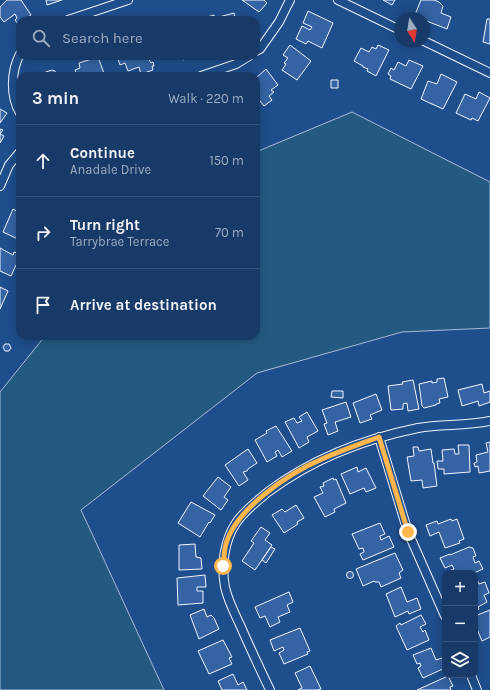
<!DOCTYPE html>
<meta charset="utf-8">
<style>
body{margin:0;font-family:Karla,sans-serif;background:#244571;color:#f1f3f6}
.controls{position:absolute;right:12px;bottom:12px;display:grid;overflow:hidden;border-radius:8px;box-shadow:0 2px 10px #0003}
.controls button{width:36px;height:36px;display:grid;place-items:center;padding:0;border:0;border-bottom:1px solid #36547d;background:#173a69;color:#f1f3f6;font:20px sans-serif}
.compass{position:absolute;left:394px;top:12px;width:36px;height:36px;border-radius:50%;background:#173a69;box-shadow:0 2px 10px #0003;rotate:168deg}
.stop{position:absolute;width:12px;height:12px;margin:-9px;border:3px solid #ffb74d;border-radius:50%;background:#fff}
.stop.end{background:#ffb74d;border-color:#fff;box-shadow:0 1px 4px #0008}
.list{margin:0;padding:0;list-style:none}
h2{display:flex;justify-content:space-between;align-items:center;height:52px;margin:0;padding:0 16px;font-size:17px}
h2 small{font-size:13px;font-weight:400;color:#9eadc0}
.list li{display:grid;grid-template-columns:26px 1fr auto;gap:12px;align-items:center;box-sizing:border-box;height:72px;padding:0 16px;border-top:1px solid #36547d}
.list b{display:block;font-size:15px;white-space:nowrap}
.list p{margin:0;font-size:13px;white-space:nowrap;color:#9eadc0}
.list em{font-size:13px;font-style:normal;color:#9eadc0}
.icon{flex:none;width:22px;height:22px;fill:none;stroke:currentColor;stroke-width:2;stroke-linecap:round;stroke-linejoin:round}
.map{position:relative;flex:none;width:490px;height:690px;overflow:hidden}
.search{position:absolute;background:#173a69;box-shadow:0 2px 10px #0003;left:16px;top:16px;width:244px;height:44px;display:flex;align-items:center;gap:10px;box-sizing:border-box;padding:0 14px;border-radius:12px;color:#9eadc0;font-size:15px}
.panel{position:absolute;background:#173a69;box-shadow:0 2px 10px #0003;left:16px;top:72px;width:244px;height:268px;border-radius:12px}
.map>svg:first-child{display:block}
.green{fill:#245a82;stroke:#a8bbd7}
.building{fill:#3563a3;stroke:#f2f6ff}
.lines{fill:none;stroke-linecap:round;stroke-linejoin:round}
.street-casing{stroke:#f2f6ff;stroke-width:10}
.street{stroke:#1f4e8c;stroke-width:8}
.route{stroke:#ffb74d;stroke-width:5}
</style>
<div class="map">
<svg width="490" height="690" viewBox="0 0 490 690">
<rect width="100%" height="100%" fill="#1f4e8c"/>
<!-- green -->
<path class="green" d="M352 112 490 182V328L402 332 257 373 81 510 164 690H0V392L45 336H256V152Z"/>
<!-- building -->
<path class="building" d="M7 0H21L31 15 24 20H20L19 25 15 20 17 18 15 14 4 22 0 17V7Z
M46 0H62L47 5Z
M242 0H264L267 3 259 12Z
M383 0H395L392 5Z
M421 0H434L439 2 443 6 441 13 451 17 447 29 424 20V18L414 17Z
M308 11 333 23 322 48 308 41 306 44 296 39 302 26 310 30 312 27 303 23Z
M234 13 236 20H208L207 17 214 15 215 18Z
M487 19H490V44L483 42Z
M290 45 311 61 297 80 282 70 286 64 284 63 288 58 283 55Z
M378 45 389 50 376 76 367 71 368 69 363 67V66L354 61 361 48 369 52 372 47 376 49Z
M117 56H147L151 63 153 62 154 66H152L153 70 141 74 139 67 128 71 125 63 120 65Z
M176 56H194L183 60 182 56 177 58Z
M98 57 105 76H77L75 70 80 68 79 63Z
M409 60 423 66 411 89 390 79 391 76 388 74 391 68 394 70 398 62 406 66Z
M266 69 278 85 271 90 274 92 269 96 272 100 264 106 256 96V78Z
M52 70 55 71 56 74 59 73 61 76H41L43 73Z
M441 74 457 82 443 109 421 99 428 81 437 84Z
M331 80H338V88H331Z
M479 92 490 98 478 121 472 118 471 120 456 113 465 94 476 99Z
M0 109 7 113 0 123Z
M0 129 3 130 0 134 4 136 0 143Z
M13 209 20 213V240L3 232Z
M0 248 13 255 14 252 20 254V267L16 265 11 276 0 271Z
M0 287 8 291 0 309Z
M5 344H9L11 348 9 351H5L3 347Z
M444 378 448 397 439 399 440 403 436 404V405L424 408 422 406 419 384 432 381V383L437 382V379Z
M413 380 419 409 408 411 407 403 403 404V409L391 410 388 386 403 384 402 382Z
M482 384 484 393 490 391V402L479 406 478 401 462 406 458 390Z
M332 391H343V398L331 397Z
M376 394 382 410 370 415 372 419 360 423 353 403Z
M346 402 351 417 335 422 338 431 328 435 324 424 327 423 322 410Z
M307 412 318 431 307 437 309 442 299 448 285 422 294 418 297 423 302 421 299 417Z
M276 426 292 451 282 457 278 450 275 452 277 456 267 462 255 440 267 433 266 431Z
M490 442V471L479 473 478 466 475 467 474 463 477 462 476 455 488 452 486 443Z
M458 445H469L470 472 444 474V469H438L437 461H443L442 450 454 449 455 454H459Z
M413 447H418L419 451 431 449 433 463H434L437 486 423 488 422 480 411 481 407 457 414 456Z
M248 449 257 463 248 469 247 471 243 472 248 480 239 486 225 465Z
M357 467 358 472 366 468 376 488 366 492 364 488 350 494 341 474Z
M218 477 231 487 224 497 228 500 221 510 203 496Z
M333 478 334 480 336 479 346 503 334 509 335 512 325 517 314 497 323 493 320 487 324 486 323 483Z
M191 502 215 515 210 523 209 522 200 537 178 523Z
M296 505 304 518 297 522 298 524 284 533 272 515 282 509 285 512Z
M451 519 452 521 457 519 464 539 459 541 460 543 445 548 439 532 430 536 426 525 437 521 438 524Z
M380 523 385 534 380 536 381 540 389 536 394 547 363 560 360 554 364 552 363 548 359 549 352 534Z
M261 527 270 533 265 540 272 545 255 570 242 561 254 543 251 541Z
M195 544 196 557 201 558 202 569 179 570V545Z
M271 547 275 549 266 563 262 560Z
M469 547 473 548 476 556 473 557 475 563 479 561 483 569 474 573H450L449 571 454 569 452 565 445 568 440 558 450 554V555Z
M395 553 403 570 399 573 401 578 381 587 379 582H375L374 581 363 586 356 569Z
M346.5 575a3.5 3.5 0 1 1 7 0a3.5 3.5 0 1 1-7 0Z
M205 575 206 587H197V591H203V603L178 605 177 578Z
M477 579 479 584 485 582 489 593 484 595 487 602 478 607 479 609 475 611V580Z
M401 587 407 602 417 598 421 609 409 614 408 611 395 617 386 594Z
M289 592 293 602 287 605 290 612 278 617 280 622 270 627 265 616 260 618 255 607Z
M204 609 207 617 211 615 214 618 219 629 199 639 190 615Z
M490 610V637L482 641 477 629 475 630V616Z
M421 615 426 624 420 627 423 632 425 630 429 640 407 650 396 626 400 623 401 625Z
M300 628 310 651 307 652 308 654 284 664 279 653 284 650 283 647 274 651 270 640Z
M223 640 232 657 229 658 232 664 209 674 198 651Z
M431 648 436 660 442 658 445 668 423 678 418 668 421 666 420 663 417 664 413 655Z
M310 666 321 689 318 690H298L302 688 295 673Z
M233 674 238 685 243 682 247 690H222L218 681Z
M448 676 453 686 450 687 451 690H417Z"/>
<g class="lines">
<defs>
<path id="street" d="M338 0 400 30
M68 20 128 0
M424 41 490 73
M256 51 260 49 279 22 290 0
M20 54C11 71 10 96 20 113
M201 76 236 64 249 56
M0 186 9 165 20 152
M379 437 408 532 445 616
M471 675 477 690
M270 690C260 669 250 648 241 627 235 614 228 601 225 587 221 566 224 541 236 523 244 511 257 501 268 492 312 459 364 439 418 428 441 424 466 426 490 421"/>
</defs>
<!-- street casing -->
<use href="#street" class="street-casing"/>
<!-- street -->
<use href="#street" class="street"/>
</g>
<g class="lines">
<!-- route -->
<path class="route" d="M223 566C224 560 224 554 225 548 232 511 289 473 322 459 340 451 360 444 379 437L408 532"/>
</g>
</svg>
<div class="controls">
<button>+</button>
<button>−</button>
<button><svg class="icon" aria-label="layers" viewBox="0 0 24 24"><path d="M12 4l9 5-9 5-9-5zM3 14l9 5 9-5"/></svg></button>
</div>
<svg class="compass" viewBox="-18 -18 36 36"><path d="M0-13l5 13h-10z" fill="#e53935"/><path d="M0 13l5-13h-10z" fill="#9eadc0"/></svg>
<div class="stop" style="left:223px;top:566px"></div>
<div class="stop end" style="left:408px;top:532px"></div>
<div class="search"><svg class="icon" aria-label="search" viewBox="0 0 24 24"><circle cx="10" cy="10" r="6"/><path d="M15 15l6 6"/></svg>Search here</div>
<section class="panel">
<h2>3 min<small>Walk · 220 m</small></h2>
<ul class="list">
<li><svg class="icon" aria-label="ahead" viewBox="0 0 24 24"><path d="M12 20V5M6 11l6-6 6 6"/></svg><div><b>Continue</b><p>Anadale Drive</p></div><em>150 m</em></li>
<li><svg class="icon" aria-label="right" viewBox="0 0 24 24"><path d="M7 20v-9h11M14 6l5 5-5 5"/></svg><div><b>Turn right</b><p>Tarrybrae Terrace</p></div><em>70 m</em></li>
<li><svg class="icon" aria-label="arrive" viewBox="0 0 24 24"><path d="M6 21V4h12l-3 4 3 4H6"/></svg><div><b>Arrive at destination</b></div></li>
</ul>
</section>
</div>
